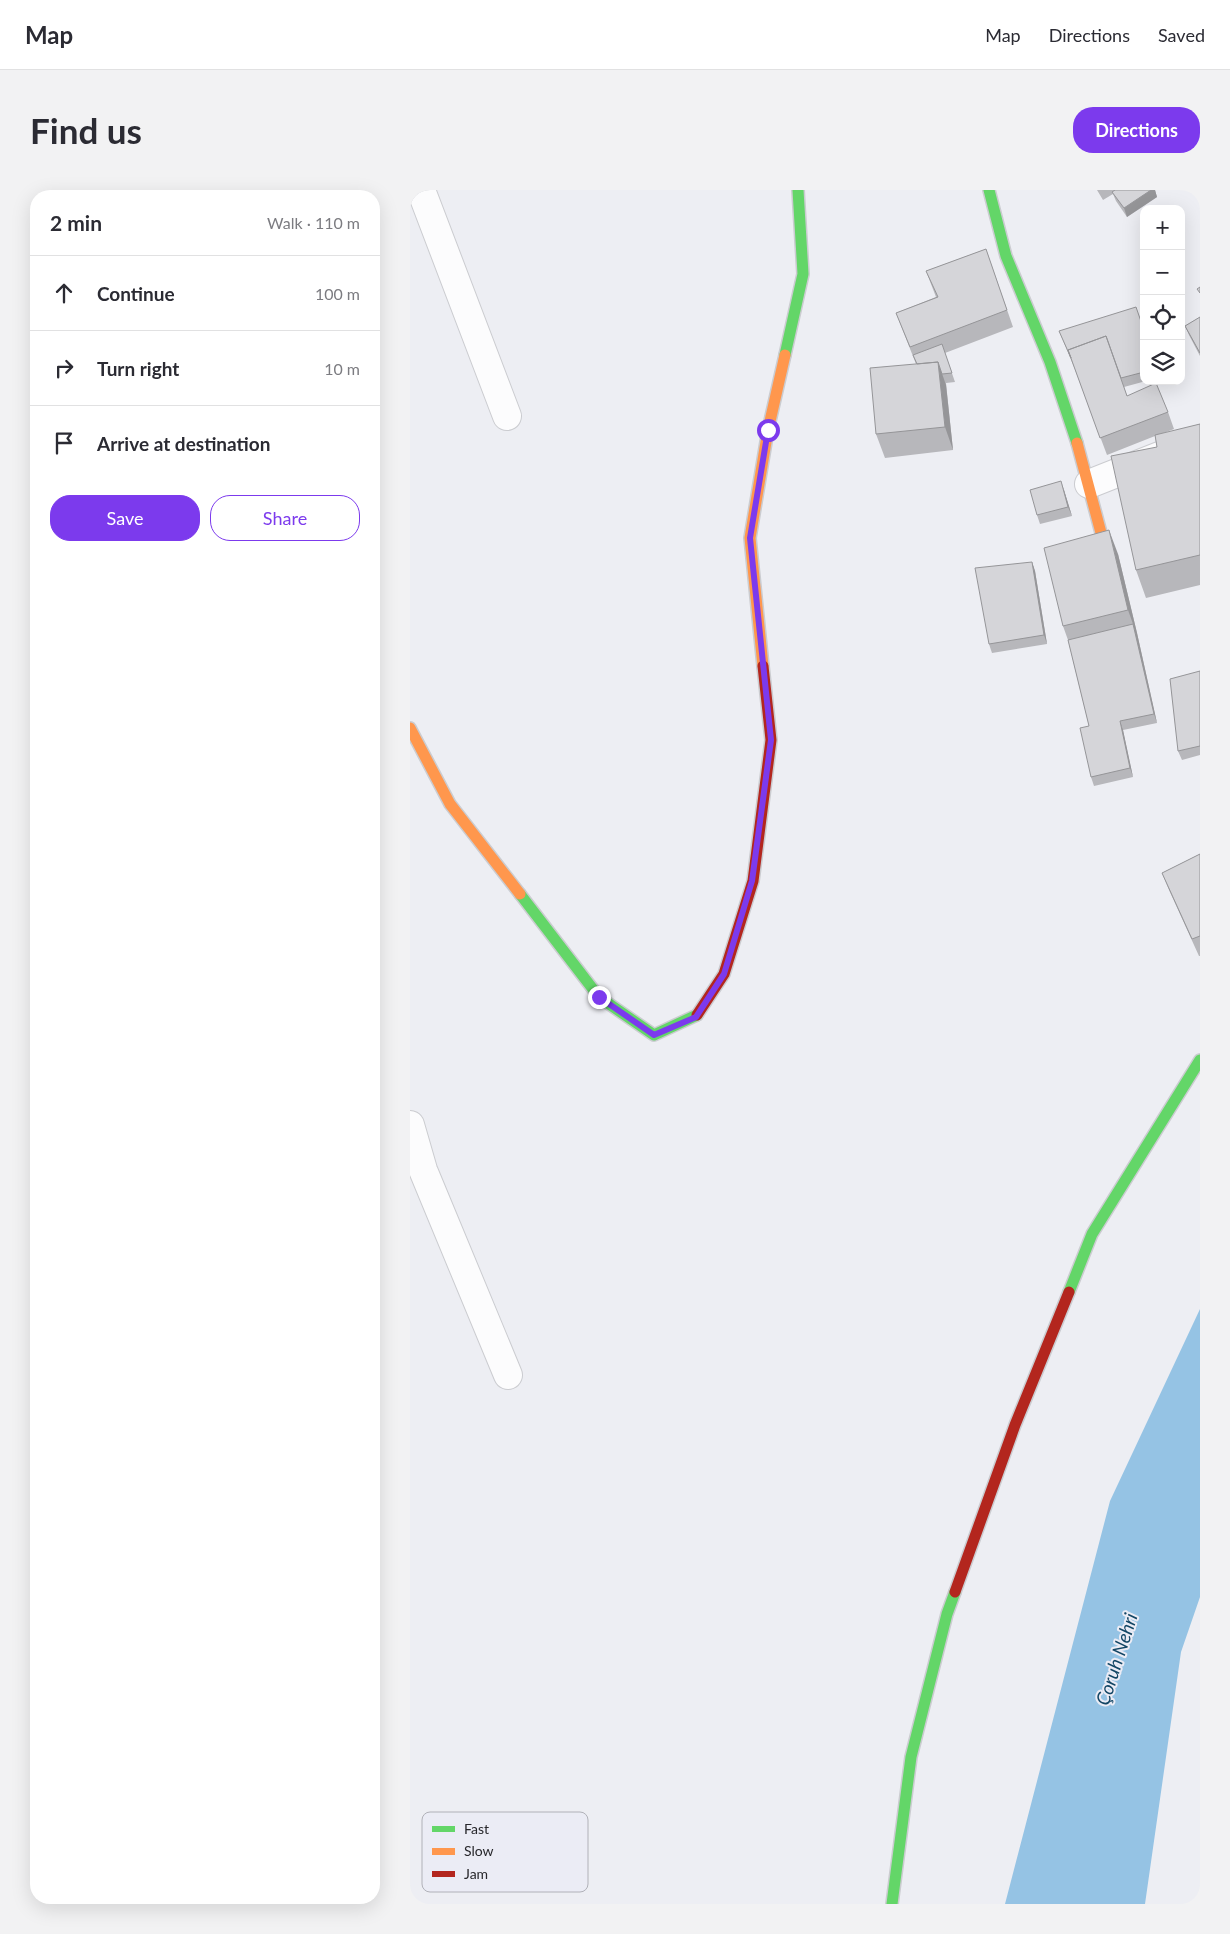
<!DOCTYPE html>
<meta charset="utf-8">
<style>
body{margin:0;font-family:Lato,sans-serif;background:#f2f2f3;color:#2b2b33}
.controls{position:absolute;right:15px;top:15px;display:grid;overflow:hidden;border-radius:10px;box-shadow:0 5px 20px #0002}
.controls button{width:45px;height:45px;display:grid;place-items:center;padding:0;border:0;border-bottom:1px solid #e1e1e2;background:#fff;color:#2b2b33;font:25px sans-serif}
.stop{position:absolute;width:15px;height:15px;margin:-11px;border:4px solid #7c3aed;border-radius:50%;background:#fff}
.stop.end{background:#7c3aed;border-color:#fff;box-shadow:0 1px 5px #0008}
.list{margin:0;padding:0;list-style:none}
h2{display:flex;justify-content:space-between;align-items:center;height:65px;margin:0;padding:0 20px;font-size:21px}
h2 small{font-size:16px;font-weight:400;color:#7c7c81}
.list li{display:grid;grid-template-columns:32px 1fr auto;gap:15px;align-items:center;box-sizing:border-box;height:75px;padding:0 20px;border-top:1px solid #e1e1e2}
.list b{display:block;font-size:19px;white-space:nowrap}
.list em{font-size:16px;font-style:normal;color:#7c7c81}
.actions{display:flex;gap:10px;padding:15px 20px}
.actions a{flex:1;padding:11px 0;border:1px solid #7c3aed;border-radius:20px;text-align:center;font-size:18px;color:#7c3aed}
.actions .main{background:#7c3aed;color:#fff}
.icon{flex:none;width:28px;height:28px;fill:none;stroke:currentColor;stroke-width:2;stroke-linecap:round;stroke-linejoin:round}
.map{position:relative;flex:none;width:790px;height:1714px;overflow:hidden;border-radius:20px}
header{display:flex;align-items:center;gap:30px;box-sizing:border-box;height:70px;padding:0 25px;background:#fff;border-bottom:1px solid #e1e1e2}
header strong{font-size:24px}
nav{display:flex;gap:28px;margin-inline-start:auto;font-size:18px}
.intro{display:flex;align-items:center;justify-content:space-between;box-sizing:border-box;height:120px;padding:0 30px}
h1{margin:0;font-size:35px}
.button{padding:12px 22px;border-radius:20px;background:#7c3aed;color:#fff;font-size:18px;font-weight:700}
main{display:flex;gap:30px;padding:0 30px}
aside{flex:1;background:#fff;border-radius:20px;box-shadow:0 5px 20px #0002}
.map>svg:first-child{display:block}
.water{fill:#95c3e4}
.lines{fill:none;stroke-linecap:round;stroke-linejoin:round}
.street-casing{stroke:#cbccd0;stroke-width:30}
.fast-casing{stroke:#cbccd0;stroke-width:14}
.slow-casing{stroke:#cbccd0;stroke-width:14}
.jam-casing{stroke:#cbccd0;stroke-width:14}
.street{stroke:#fcfcfd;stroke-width:28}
.fast{stroke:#63d668;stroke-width:11}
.slow{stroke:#ff974d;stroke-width:11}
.jam{stroke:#b3261e;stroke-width:11}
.wall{fill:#b7b7bb}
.shaded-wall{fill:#959598}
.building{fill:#d5d5d9;stroke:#959598}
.route{stroke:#7c3aed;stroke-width:6}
.labels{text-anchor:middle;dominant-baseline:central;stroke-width:4;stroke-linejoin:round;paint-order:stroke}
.water-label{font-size:19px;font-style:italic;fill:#124665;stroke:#ebecf5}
.key{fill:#ebecf5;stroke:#b0b1b8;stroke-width:1}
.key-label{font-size:14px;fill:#27272b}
</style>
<header>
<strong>Map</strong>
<nav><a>Map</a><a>Directions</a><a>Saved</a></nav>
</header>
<div class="intro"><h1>Find us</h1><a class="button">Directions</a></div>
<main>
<aside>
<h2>2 min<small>Walk · 110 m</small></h2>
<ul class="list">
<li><svg class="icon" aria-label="ahead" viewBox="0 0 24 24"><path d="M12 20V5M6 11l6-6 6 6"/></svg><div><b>Continue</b></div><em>100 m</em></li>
<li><svg class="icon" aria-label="right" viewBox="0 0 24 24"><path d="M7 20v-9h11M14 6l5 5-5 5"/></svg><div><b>Turn right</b></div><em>10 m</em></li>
<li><svg class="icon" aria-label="arrive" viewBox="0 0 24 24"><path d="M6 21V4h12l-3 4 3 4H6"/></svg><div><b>Arrive at destination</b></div></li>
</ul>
<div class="actions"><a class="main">Save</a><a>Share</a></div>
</aside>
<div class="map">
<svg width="790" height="1714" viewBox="0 0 790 1714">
<rect width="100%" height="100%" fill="#edeef3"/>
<!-- water -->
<path class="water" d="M790 1119V1407L771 1462 735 1714H595L700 1311Z"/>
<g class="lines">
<defs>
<path id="street" d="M11 0 97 226
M679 294 790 250
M0 935 13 980 98 1185"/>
<path id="fast" d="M579 0 596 66 640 172 667 253
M375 165 393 84 388 0
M110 704 189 807 244 845 287 825
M659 1102 682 1044 790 870
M482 1714 501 1567 537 1424 545 1402"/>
<path id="slow" d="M667 253 694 354
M353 476 340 348 358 240 375 165
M0 538 40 614 110 704"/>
<path id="jam" d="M287 825 314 784 343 691 361 550 353 476
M545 1402 605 1235 659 1102"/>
</defs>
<!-- street casing -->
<use href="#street" class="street-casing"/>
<!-- fast casing -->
<use href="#fast" class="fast-casing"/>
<!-- slow casing -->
<use href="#slow" class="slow-casing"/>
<!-- jam casing -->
<use href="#jam" class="jam-casing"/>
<!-- street -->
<use href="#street" class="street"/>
<!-- fast -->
<use href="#fast" class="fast"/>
<!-- slow -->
<use href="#slow" class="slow"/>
<!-- jam -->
<use href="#jam" class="jam"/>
</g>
<!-- wall -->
<path class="wall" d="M687 0H745L747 7 717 27 706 11 703 4 693 10Z
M576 59 603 137 535 163 545 192 536 193 543 260 475 268 466 244 506 174 486 123 526 107 516 81Z
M790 127V166L779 145 775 136Z
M734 140V191H736L714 197 717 206 758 222 764 239 751 244 790 234V395L736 408 726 380 747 257 745 246 697 265 664 177 649 141Z
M654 300 662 326 630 334 627 325Z
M708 364 727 443 747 533 713 540 723 587 684 596 681 587 679 536 658 450 653 436Z
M622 372 625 381 637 454 582 463 579 454Z
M790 481V565L772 570 768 561Z
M790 664V766H789L759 700 752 683Z"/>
<!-- shaded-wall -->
<path class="shaded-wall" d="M741 0H745L747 7 717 27 714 18Z
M528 172 536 195 543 260 535 237Z
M651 291 654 300 662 326 658 317Z
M699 340 708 364 727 443 747 533 744 524 723 434 718 420Z
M622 372 625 381 637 454 634 445Z
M710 531 713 540 723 587 720 578Z"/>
<!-- building -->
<path class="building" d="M705 0H741L714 18 702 2Z
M576 59 597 120 500 157 486 123 528 107 516 81Z
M790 97V103L787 99Z
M726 117 734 140V182L711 188 696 146 658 160 661 168 649 141Z
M790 127V163L775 136Z
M696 146 717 206 746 193 758 222 690 248 658 160Z
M532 154 542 183 532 184 528 172 507 174 503 165Z
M528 172 535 237 466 244 460 178Z
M790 234V365L726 380 701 266 747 257 745 245Z
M651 291 658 317 627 325 620 300Z
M699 340 718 420 653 436 634 358Z
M622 372 634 445 579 454 565 378Z
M723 434 744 524 710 531 720 578 681 587 670 538 679 536 658 450Z
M790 481V556L768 561 760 489Z
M790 664V746L782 749 752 683Z"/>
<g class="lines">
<!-- route -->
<path class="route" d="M189 807 244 845 286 827 314 784 342 691 361 550 340 348 358 240"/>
</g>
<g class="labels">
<!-- water labels -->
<g class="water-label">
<text transform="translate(706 1469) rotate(-72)">Çoruh Nehri</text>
</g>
</g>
<!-- legend -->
<rect x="12" y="1622" width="166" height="80" rx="8" class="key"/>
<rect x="22" y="1636" width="23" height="6" fill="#63d668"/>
<rect x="22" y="1658" width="23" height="7" fill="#ff974d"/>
<rect x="22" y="1681" width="23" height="6" fill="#b3261e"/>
<g class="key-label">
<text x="54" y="1644">Fast</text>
<text x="54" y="1666">Slow</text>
<text x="54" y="1689">Jam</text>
</g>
</svg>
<div class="controls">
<button>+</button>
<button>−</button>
<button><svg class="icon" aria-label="locate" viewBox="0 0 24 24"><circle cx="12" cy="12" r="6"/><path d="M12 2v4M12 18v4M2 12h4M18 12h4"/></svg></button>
<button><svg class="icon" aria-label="layers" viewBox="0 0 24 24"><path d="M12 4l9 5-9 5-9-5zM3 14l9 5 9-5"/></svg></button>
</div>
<div class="stop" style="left:358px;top:240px"></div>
<div class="stop end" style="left:189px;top:807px"></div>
</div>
</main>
